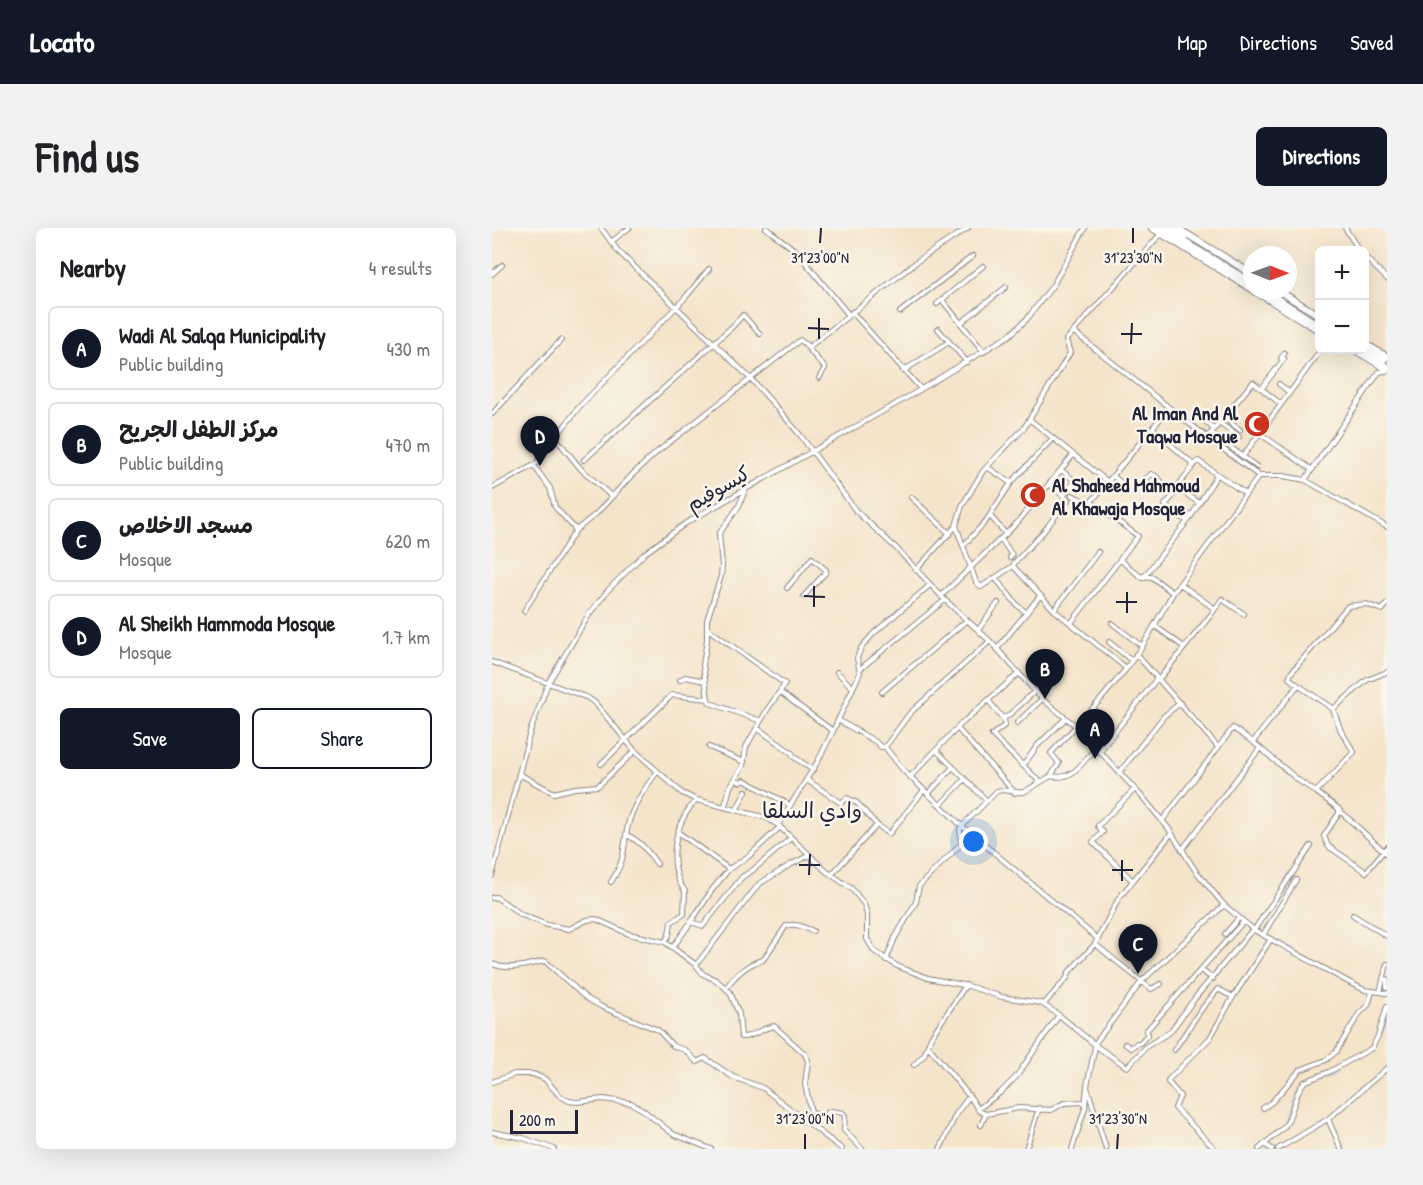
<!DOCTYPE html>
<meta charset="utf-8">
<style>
body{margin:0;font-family:"Patrick Hand","Playpen Sans Arabic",sans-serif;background:#f2f2f2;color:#202124}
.controls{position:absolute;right:18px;top:18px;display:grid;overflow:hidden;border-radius:9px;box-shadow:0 6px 24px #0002}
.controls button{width:54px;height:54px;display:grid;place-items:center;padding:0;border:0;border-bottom:2px solid #e0e0e0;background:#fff;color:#202124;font:30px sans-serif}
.compass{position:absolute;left:751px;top:18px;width:54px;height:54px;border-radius:50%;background:#fff;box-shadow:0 6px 24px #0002;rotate:91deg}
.scale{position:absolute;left:18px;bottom:15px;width:68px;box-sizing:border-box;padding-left:6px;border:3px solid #22223b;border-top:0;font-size:16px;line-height:21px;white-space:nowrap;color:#22223b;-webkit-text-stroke:4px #fbf7ec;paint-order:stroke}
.you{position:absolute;left:482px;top:614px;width:21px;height:21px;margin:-15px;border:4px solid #fff;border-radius:50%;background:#1a73e8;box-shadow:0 0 0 9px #1a73e833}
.badge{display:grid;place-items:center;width:39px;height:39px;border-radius:50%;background:#111827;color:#fff;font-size:20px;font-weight:700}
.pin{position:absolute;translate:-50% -50px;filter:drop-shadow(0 2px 3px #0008)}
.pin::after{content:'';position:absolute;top:32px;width:21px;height:18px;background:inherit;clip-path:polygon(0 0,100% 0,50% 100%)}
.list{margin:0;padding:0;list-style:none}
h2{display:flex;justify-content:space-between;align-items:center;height:78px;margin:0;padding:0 24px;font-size:26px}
h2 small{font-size:20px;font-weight:400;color:#757577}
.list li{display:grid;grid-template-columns:39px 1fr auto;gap:18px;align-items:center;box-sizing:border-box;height:84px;margin:0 12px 12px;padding:0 12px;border:2px solid #e0e0e0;border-radius:9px}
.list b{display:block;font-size:22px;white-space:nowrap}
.list p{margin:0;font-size:20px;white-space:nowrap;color:#757577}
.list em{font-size:20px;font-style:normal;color:#757577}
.actions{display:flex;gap:12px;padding:18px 24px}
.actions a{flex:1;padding:14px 0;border:2px solid #111827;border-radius:9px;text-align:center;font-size:21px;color:#111827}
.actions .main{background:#111827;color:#fff}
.map{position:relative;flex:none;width:895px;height:921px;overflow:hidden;border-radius:9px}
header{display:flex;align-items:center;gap:36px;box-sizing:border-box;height:84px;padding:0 30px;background:#111827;color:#fff}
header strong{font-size:28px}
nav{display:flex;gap:33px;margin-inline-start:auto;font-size:21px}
.intro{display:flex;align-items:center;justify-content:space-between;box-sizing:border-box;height:144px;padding:0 36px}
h1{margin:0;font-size:42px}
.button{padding:15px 27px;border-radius:9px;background:#111827;color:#fff;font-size:21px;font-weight:700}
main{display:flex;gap:36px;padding:0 36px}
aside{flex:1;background:#fff;border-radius:9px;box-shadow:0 6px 24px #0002}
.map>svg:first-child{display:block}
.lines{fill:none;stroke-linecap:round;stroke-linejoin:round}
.stream{stroke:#7dade8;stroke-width:1.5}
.minor-casing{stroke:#8b8382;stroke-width:6}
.major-casing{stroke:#8b8382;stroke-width:8}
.highway-casing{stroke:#8b8382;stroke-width:10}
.minor{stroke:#fff;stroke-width:4}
.major{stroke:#fff;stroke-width:6}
.highway{stroke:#fff;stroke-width:8}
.ticks{fill:none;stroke:#22223b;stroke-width:2}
.labels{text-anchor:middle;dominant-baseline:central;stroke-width:5;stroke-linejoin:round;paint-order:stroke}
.poi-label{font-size:20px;font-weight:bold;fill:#22223b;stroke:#fbf7ec;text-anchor:end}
.street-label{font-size:20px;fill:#22223b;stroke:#fbf7ec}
.quarter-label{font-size:22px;fill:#22223b;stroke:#fbf7ec}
.ticks-label{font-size:15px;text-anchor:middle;fill:#22223b;stroke:#fbf7ec;stroke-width:5;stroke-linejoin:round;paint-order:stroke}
</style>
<header>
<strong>Locato</strong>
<nav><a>Map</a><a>Directions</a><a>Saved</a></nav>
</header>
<div class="intro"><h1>Find us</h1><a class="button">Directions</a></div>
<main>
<aside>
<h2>Nearby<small>4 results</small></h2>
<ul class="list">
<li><span class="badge">A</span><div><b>Wadi Al Salqa Municipality</b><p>Public building</p></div><em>430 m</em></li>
<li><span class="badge">B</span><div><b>مركز الطفل الجريح</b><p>Public building</p></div><em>470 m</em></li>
<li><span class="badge">C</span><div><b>مسجد الاخلاص</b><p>Mosque</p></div><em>620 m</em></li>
<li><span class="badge">D</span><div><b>Al Sheikh Hammoda Mosque</b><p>Mosque</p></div><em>1.7 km</em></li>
</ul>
<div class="actions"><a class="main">Save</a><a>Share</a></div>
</aside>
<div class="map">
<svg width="895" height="921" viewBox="0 0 895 921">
<rect width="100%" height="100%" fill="#fbf7ec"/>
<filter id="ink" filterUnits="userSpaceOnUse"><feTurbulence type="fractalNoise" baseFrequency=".0167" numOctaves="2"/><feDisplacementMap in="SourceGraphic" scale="12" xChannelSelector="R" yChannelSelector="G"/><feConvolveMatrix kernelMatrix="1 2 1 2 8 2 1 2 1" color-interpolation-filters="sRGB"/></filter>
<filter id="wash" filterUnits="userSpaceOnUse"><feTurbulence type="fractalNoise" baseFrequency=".008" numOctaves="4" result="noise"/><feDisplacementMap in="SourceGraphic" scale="24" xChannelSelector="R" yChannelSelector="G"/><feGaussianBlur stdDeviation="1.35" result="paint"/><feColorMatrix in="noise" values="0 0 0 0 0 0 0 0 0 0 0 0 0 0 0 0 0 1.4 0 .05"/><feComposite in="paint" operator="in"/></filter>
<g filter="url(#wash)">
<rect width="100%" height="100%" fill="#f4e4ca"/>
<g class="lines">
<!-- stream -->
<path class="stream" d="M888 807 892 799 895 786
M842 843 851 838
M797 895 808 863
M770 921 778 913"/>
</g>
</g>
<g filter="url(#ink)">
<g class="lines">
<defs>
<path id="minor" d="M109 0 126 23 259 151 286 181 309 208 364 283 404 320 453 372 498 413 550 471 584 498 653 572 677 601 703 642 732 677 762 702 862 757 873 762 895 765
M274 0 304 23 356 86
M853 0 867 22
M119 14 137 0
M872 28 895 51
M0 46 10 37
M450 72 492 124
M445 76 491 38
M360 84 429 161
M408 84 481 28
M470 94 514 59
M446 101 475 134
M582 104 694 193 767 248
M314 118 333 140 327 150
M411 143 457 114
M787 156 797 164
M770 160 792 131 789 130 793 125
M0 186 69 112
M706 187 722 201
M732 190 748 202
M537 191 616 254
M727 195 747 209
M660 200 702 237 706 233 754 266
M719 205 765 239
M767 205 819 241
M63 209 89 241 119 268
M715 210 761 154 789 176
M751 228 829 122
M92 232 241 98 251 87 268 106
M42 238 58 260 63 279 84 302
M495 239 519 255
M569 242 583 253 571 268
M621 248 641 265 659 246 662 247 681 264
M813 252 895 299
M684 259 707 275
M0 260 44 236 87 179 192 71 217 41
M253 262 247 278 227 306 230 338 229 348 215 392V412L211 437 216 471 218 475 269 493
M580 267 596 275 599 274 677 180
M419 269 458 306
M498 288 514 306
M695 293 673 277 681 268V264L702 237
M464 298 484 354 489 359 521 338 523 334 552 303 576 272 557 256
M509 311 520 327 518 330
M472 317 494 293 519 255 561 210
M628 332 648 348 660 349 681 365
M521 338 562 382 634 440
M424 342 464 298 470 278 491 243 532 200 578 125 574 112 666 9 670 7
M651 350 698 290 725 247
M504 351 526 378 535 385
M688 356 723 381
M295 360 320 330 334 342V344L312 368
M449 368 525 295 581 227
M562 382 606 324
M32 383 84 302 104 286 140 247 165 224 308 112 317 119 427 32 476 0
M579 395 646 308 599 274
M620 395 647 416 651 417
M663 398 692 419
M216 401 293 456 275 482 254 519 251 538 238 559 233 578
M486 402 506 375
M617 414 639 432
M505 421 548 368
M644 426 726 519
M0 434 96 470 103 475 143 523 190 565 205 572 275 590 286 597 334 643 360 661 372 676 375 687V711L382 723 405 738 436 750 476 758 510 769 549 775 567 787 607 820 635 839 655 818 678 804 703 770 761 701
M368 441 453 372
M345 444 360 459
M895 444 875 452 841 481 849 503 862 524 824 564 847 581V585L832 608 836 618 874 644 895 619
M188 452 193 449 213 453
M806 457 841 481
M288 464 341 503
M390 464 475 392
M496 472 512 492 513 497 500 507 548 554
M510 490 516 488 543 463
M525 495 550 471
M265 500 300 525 302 529 321 542
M465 500 523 565
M761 514 806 552 824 564
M217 519 252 534
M393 519 418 485 498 413
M444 522 495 573
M607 524 660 457 665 450 667 451 718 388 730 371 752 386
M109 536 180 467 216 471
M531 538 545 518 574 490
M627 545 672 488 688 475
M27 546 62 565 83 560 106 558 143 523
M559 548C582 553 590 534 604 520
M418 549 468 497 527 445
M243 552 249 554 252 552 298 577
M315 552 349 575 355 570 365 575 385 597
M432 562 470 598 606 711
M436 566 461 539
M448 577 473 551
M245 581 254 563
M847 582 895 626
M670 593 741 500 761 514 806 457 797 450 799 445 856 378 874 376 890 382 895 376
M286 597 326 533 341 503 368 445 365 430 369 420 381 406 438 357
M187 605 237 641 257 628 288 599
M135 607C150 614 156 624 165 636
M690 622 768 520
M340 646 385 597 397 606 432 562 411 542 393 519H389L384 514 346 492
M0 648 38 504 56 455 98 385 118 360 153 325 194 295 416 169 518 107 535 91 561 57 593 0
M641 653 601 614 611 604 606 598 642 562
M119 654C135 629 130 623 136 597 141 577 153 560 165 544
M0 670 4 669 30 687 55 697 77 701 95 692 104 691 137 706 173 714 204 737 211 746 224 752 238 764 247 786 249 809C261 810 269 800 282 798L313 826 316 833 313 856 319 884 329 888 339 883 351 885 353 888 352 902 370 921
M861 687 895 708
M199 694 220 662 237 641
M762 702 819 618
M733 706 747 690
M771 707 804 652
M173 714 177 707 179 694 192 686 193 663C174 639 182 592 205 572
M603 716 659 761 669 756
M181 719 199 694 211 698 250 649 261 642 299 610
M394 732 403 710 424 674 427 658 470 615 468 602 470 598 505 563C514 560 523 566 532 564L559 548 567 535 559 525 610 470 634 441 651 417 681 365 767 248H791L813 252 887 144 894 143
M0 736C18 743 34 737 53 733L94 770 110 779 166 802 181 818 193 822 205 834 213 830 241 849 271 860 350 921
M204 737 267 656 298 637 318 627
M709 742 721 751
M895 751V760
M234 760C242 748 256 735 271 732L294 698C302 694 313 700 321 703
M888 764 895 736
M552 776 575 750 577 744 603 716 627 670 679 606
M633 816 639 820 645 815H648L656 806 654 803 751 694
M436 818 478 869
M682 822 708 783 726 761 741 769
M422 837 432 827 439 809 474 757
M0 854 23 846H41L53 851 67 867 77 873 85 874 111 871 139 875 151 882 181 906 219 921
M595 859 614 921
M771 880 780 874 808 842 834 832 844 824 867 786 876 777 880 764
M486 881 509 864 524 849 567 787
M836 891 849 921
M489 897 494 886
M0 904 31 910 62 921
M772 916 780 921
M448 921 464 886 476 870H479L487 883 494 886 527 880 559 882 572 875 593 874
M534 921 547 880
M580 921 593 880 595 858 604 814 650 753 732 677
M723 921 683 880 688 868 676 854 677 851 718 810 741 769 779 711
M767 921 792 899 796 893 806 864 812 854 837 844 880 820 886 808 895 778
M786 921 836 891 895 840"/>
<path id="major" d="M660 0 760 61
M685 0 760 46
M763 63 828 103
M787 63 828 88
M872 115 895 129"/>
<path id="highway" d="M667 0 760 56
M677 0 692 9
M771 63 828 99
M872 120 891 131
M865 122 895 140"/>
</defs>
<!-- minor casing -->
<use href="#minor" class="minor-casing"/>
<!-- major casing -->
<use href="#major" class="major-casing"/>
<!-- highway casing -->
<use href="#highway" class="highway-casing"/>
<!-- minor -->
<use href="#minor" class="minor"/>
<!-- major -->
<use href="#major" class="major"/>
<!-- highway -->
<use href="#highway" class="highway"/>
</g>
</g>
<!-- ticks -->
<path class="ticks" d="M328 15 329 0M641 15V0M316 100 337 101M629 106H650M327 111V90M639 116 640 95M312 368 333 369M624 374H645M322 379V358M635 385V364M307 637H328M620 642H641M317 647 318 626M630 653V632M313 921V906M625 921 626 906"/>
<!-- icons -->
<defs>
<symbol id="mosque-disc" viewBox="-11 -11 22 22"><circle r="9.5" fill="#c8321e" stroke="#fbf7ec"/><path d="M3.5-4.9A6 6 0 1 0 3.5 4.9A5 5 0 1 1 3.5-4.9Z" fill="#fff"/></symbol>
</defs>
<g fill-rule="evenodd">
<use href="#mosque-disc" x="750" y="181" width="30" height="30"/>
<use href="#mosque-disc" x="526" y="252" width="30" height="30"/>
</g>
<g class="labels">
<!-- poi labels -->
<g class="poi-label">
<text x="746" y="184">Al Iman And Al<tspan x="746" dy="23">Taqwa Mosque</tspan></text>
<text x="560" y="256" text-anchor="start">Al Shaheed Mahmoud<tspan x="560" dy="23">Al Khawaja Mosque</tspan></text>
</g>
<!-- street labels -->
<g class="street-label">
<text transform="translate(226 260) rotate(-30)">كيسوفيم</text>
</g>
<!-- quarter labels -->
<g class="quarter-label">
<text x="320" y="582">وادي السلقا</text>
</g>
</g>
<g class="ticks-label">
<text x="328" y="35">31°23'00"N</text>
<text x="641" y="35">31°23'30"N</text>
<text x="313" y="896">31°23'00"N</text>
<text x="626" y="896">31°23'30"N</text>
</g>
</svg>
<div class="controls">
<button>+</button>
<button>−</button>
</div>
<svg class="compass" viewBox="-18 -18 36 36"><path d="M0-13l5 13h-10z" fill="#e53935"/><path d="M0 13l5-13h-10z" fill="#757577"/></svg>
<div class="scale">200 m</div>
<div class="you"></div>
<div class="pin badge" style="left:603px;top:531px">A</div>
<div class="pin badge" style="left:553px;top:471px">B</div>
<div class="pin badge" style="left:646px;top:746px">C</div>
<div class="pin badge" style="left:48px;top:238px">D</div>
</div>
</main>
